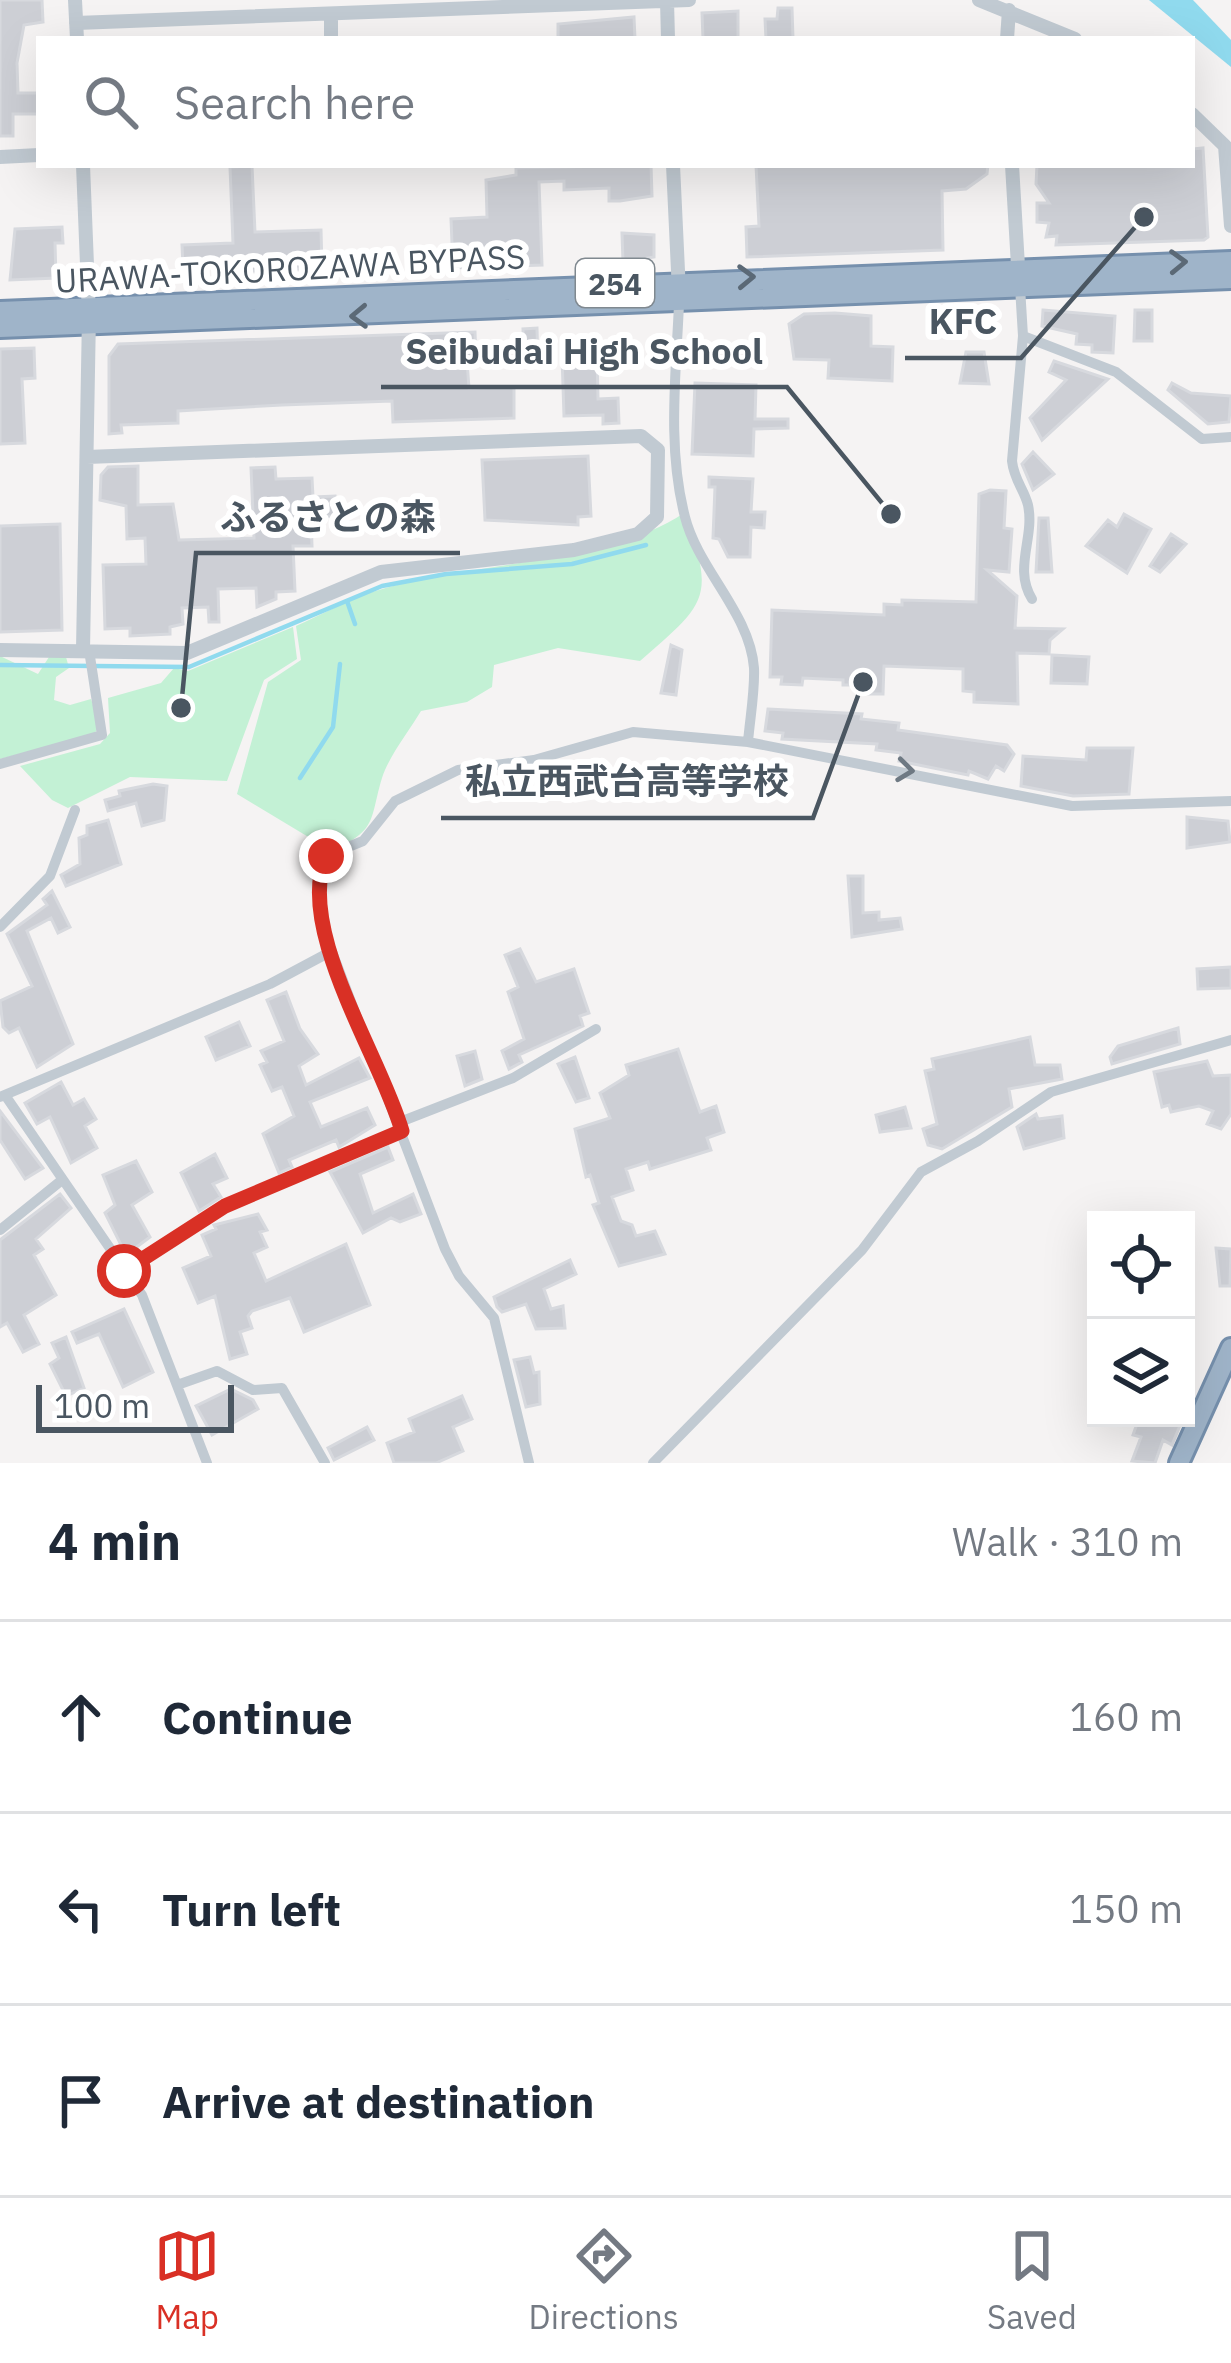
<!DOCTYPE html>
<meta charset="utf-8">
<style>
body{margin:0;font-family:"IBM Plex Sans","Noto Sans JP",sans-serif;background:#f6f6f7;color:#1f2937}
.controls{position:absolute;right:36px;bottom:36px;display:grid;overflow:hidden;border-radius:0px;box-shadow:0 12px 48px #0002}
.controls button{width:108px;height:108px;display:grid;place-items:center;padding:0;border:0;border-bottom:3px solid #e0e1e3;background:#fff;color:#1f2937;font:60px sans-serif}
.scale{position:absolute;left:36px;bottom:30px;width:198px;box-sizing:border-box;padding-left:12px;border:6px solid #4a5661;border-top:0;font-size:33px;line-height:42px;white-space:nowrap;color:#4a5661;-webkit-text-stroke:9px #fff;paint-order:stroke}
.stop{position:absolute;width:36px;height:36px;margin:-27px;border:9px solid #d93025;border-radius:50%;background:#fff}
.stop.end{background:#d93025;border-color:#fff;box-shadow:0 3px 12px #0008}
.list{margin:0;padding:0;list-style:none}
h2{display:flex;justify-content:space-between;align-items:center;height:156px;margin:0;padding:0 48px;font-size:51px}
h2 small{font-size:39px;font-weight:400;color:#747a83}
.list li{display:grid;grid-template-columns:78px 1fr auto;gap:36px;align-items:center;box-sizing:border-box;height:192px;padding:0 48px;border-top:3px solid #e0e1e3}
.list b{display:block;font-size:45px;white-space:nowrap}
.list em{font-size:39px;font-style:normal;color:#747a83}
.icon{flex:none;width:66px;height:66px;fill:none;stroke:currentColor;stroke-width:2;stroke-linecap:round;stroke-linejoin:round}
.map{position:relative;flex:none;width:1231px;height:1463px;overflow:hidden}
.search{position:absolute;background:#fff;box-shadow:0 12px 48px #0002;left:36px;right:36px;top:36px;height:132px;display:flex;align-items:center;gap:30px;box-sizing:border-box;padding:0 42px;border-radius:0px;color:#747a83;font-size:45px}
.sheet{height:732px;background:#fff}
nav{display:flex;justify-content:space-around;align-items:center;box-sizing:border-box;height:168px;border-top:3px solid #e0e1e3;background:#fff;font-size:33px;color:#747a83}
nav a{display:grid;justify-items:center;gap:6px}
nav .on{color:#d93025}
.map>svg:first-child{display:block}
.green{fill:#c3f1d5}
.water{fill:#90daee}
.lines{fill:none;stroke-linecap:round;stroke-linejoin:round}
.stream{stroke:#90daee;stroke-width:4.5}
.building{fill:#cdcfd5;stroke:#d7d9de;stroke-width:3}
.trunk-casing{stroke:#7690ad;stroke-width:24}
.minor{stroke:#c1cad2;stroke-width:10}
.tertiary{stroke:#c1cad2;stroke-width:14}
.trunk{stroke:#9fb4c9;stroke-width:18}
.oneway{stroke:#5b6976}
.oneway2{stroke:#6e7983}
.route{stroke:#d93025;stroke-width:15}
.labels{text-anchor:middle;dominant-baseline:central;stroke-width:12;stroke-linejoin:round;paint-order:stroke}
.shield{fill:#fff;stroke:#808990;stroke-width:3}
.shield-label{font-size:30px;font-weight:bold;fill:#4a5661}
.street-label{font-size:33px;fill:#4a5661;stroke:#fff}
.leader{fill:none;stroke:#4a5661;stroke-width:4.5}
.callout-dot{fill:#4a5661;stroke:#fff;stroke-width:4.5}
.callout-label{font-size:36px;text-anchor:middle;font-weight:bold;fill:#4a5661;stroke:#fff;stroke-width:12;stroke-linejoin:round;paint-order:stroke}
</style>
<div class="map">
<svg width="1231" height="1463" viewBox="0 0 1231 1463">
<rect width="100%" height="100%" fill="#f5f3f3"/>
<!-- green -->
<path class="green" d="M684 513C717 599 705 604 640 661L558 648 494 665 492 687 467 702 421 711C409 731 389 756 382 778 370 817 378 833 330 850L237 794 268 682 301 660 296 626C321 615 346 601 372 592 458 564 614 562 684 513Z
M293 627 297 659 264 680 227 781 130 777 68 808 52 800 20 766 100 744 110 733 108 698 161 683 174 668 188 671Z
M0 656 38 674 49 657H66L69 668 56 677 54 700 70 705 91 699 100 726 93 735 0 759Z"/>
<!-- water -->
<path class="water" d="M1149 0H1193L1231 40V67Z"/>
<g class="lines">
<!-- stream -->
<path class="stream" d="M347 601 355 624
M0 665 189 667 382 586 446 574 572 564 646 545
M300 778 333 727 340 664"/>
</g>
<!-- building -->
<path class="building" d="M0 0H42L43 22 24 25 17 63 18 93H39V114H13V136H0Z
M778 8H792L793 39H766L765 19H777Z
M738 11V39H703L702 13Z
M634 17 635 39H558V24Z
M1203 148 1208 237 1204 240 1056 245 1057 236 1046 237 1049 223 1037 222V203H1049L1036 184 1037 165H1192V149Z
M651 165 652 196 620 201H609V188L564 190V181L539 182 542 265 453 268 451 219 487 217 486 180 516 175V168Z
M756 165H988L987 174 966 189 942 191 943 250 747 257 746 227 759 226Z
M252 166 255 232 321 230 322 268 234 272V264L183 266 182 245 233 243 230 167Z
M62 227 63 243H55L56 278 10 280 15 229Z
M622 233 654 235V257L623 262Z
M1043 310 1115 316 1113 353 1092 352V345L1076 344 1077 334 1042 326Z
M1135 310H1152V341H1134Z
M835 313 871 316V346L893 347 892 381 828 378 829 360 794 359 789 324 804 314Z
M537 328 538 365H524L523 329Z
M475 332 476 360 467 361 469 388 514 387V418L393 422 392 401 282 405 178 411V423L121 425 122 433 109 434V356L118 344Z
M34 348 35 378 22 379 25 443 0 444V349Z
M966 352H984L989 384 960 383Z
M597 355 598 399 618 398 619 423 603 424V415L564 416 562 356Z
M1054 361 1108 379 1042 440 1030 418 1066 380 1049 372Z
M695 383 756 385 755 419H788V428L754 429 753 456 692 454Z
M1172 383 1191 393 1231 396 1229 422 1208 424 1168 390Z
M1033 452 1054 474 1033 490 1022 464Z
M588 456 591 516 578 517V525L485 520 482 460Z
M138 466V505L173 504 179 540 254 538 251 468 275 467 276 479 312 478 313 497 335 496V516L311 517 312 546H293L295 591 276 592V599L257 607 256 588 218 589 219 622H209L208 607 182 608 183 624 170 627V634L130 636V628L105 629 103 565 146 564 145 538 127 539 126 506 100 500 101 475 108 467Z
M709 477 753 479 751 512H765L764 528 751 527 750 557H728L719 539 713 538 715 487H709Z
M990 490 1006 491 1004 528 1012 529 1009 572 987 570 1017 596 1015 628 1063 629 1050 640 1049 654 1017 653 1018 704 974 702V692L963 691V669L884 666 883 694H858L856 685H843V680L803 678 802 685 781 684 782 677H770L772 610 884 615V604L902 605V600L976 602 979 494Z
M1124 514 1151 529 1127 573 1086 546 1108 520 1117 527Z
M1039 518H1048L1052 572H1036Z
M60 524 62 630 0 632V526Z
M1171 534 1186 544 1160 572 1150 566Z
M671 645 682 650 676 695 661 693Z
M1052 655 1089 657 1087 684 1051 683Z
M768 709 862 714 861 719 899 723 898 730 1007 745 1014 754 1004 771 996 766 988 779 969 771 968 775 899 761 901 753 876 750 877 744 782 739 783 733 765 731Z
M1087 748H1133L1129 794 1073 796 1021 786 1023 756 1086 760Z
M153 784 167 786 164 820 142 826 136 803 108 811 105 800 120 796 119 791Z
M1187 817 1228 821 1230 842 1187 848Z
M108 820 121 864 66 886 61 875 80 864 79 838 87 835V826Z
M848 876H863V913L879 912V920L900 918 902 929 852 937Z
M52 891 70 927 58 933 51 918 27 931 73 1044 37 1067 19 1028 9 1033 3 1027 0 1001 32 986 7 934 47 905 43 899Z
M520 949 536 982 574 969 589 1013 580 1016 583 1026 519 1055 522 1062 509 1069 502 1051 524 1039 508 992 518 987 505 955Z
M1231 967V988L1198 989 1197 969Z
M286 992 300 1029 318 1054 299 1066 306 1085 359 1058 370 1078 310 1102 321 1127 367 1108 375 1125 339 1147 336 1140 289 1160 292 1167 279 1173 263 1134 294 1116 282 1087 272 1091 260 1065 267 1062 261 1051 284 1041 267 1000Z
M239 1022 250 1046 216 1060 206 1037Z
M1178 1028 1180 1044 1112 1064 1110 1057 1118 1046Z
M1030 1037 1035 1065H1060L1062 1079 1009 1089 1012 1107 942 1149 928 1145 923 1129 937 1124 925 1071 934 1069 932 1059Z
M678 1049 700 1112 716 1106 724 1132 707 1138 711 1150 650 1169 648 1162 626 1169 633 1190 612 1197 621 1221 632 1225 636 1236 655 1231 665 1254 619 1266 593 1205 599 1203 590 1175 586 1177 575 1129 610 1118 600 1093 629 1075 626 1065Z
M475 1051 482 1079 465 1086 457 1056Z
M575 1057 589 1098 576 1102 558 1064Z
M1207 1061 1213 1076 1231 1075V1114L1221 1129 1207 1124 1213 1111 1199 1106 1171 1112 1169 1105 1162 1107 1154 1072Z
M61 1082 73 1105 84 1099 96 1119 85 1126 97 1148 71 1163 50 1117 37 1124 25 1103Z
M905 1107 911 1128 880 1132 876 1115Z
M0 1111 43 1168 25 1179 0 1140Z
M1036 1114 1038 1119 1062 1116 1064 1138 1024 1149 1017 1127Z
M388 1147 393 1160 360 1174 373 1213 413 1194 421 1214 400 1222 391 1218 363 1233 330 1172Z
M215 1154 227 1178 213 1184 221 1197 199 1211 181 1173Z
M136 1161 152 1192 132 1205 150 1237 126 1255 105 1213 115 1205 103 1175Z
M60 1194 71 1208 36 1239 43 1249 34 1255 56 1295 24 1315 39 1344 23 1352 7 1323 0 1327V1240Z
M258 1214 267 1230 260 1232 267 1247 254 1253 266 1281 346 1244 370 1305 304 1332 290 1298 252 1311 248 1316 252 1328 240 1332 247 1354 230 1359 215 1296 198 1303 183 1268 211 1256 202 1235 216 1229 214 1225Z
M1216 1248 1231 1249 1230 1286H1220Z
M570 1260 576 1274 544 1289 551 1309 563 1306 565 1328 536 1329 526 1304 502 1312 497 1307 494 1297Z
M124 1309 153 1372 123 1387 99 1334 77 1343 72 1332Z
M66 1337 84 1388 66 1396 50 1364 59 1358 52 1343Z
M530 1357 534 1373 539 1372 540 1404 526 1407 514 1360Z
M231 1389 253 1400 258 1409 212 1435 196 1406Z
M462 1396 472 1419 453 1427 463 1451 436 1463H394L387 1443 414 1432 409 1419Z
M1139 1418H1183L1172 1445 1163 1440 1155 1463 1132 1461 1141 1437 1133 1435Z
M367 1427 374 1440 334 1460 328 1448Z"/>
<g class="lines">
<defs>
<path id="trunk" d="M0 311 1231 261
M0 328 1231 279
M1179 1463 1231 1348"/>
</defs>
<!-- trunk casing -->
<use href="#trunk" class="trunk-casing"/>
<!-- minor -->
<path class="minor" d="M1020 287 1023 336 1012 461C1014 480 1024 489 1028 505 1035 538 1013 568 1032 599
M679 304C676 374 667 448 685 517 698 569 750 613 754 668 755 691 750 718 748 742
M1023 336 1116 372 1202 439 1231 437
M0 764 102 735 89 650
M0 927 50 876 75 810
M0 1097 270 984 330 952
M7 1098 142 1295 207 1463
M400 1122 513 1078 596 1029
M0 1230 62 1180
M124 1271 225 1206 402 1131
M180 1384 217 1371 253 1390 282 1388 325 1463
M529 1463 494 1318 459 1276 445 1249 323 928 320 869 326 856 363 841 395 801 458 770 534 760 633 732 748 742 1072 806 1231 801
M653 1463 862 1250 921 1172 978 1141 1051 1092 1231 1040"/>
<!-- tertiary -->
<path class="tertiary" d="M75 0 77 39
M979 0 1075 39
M667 1 668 39
M76 23 689 0
M331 39V14
M1007 39 1009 10
M1192 114 1225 146 1231 226
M0 157 39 155
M673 165 679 292
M1012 165 1018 266
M0 650 187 653 381 572 574 550 638 534 657 517 658 450 641 436 87 457
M83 650 89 315 83 165"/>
<!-- trunk -->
<use href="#trunk" class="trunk"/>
</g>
<!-- one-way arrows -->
<defs><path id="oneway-chevron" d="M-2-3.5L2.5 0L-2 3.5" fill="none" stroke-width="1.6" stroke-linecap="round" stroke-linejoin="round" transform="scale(3)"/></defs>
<g class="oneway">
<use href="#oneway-chevron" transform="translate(1178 262) rotate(-2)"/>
<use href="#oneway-chevron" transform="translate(746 277) rotate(-2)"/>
<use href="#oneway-chevron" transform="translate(359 316) rotate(178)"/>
</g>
<use class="oneway2" href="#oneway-chevron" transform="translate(905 770) rotate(7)"/>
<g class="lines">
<!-- route -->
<path class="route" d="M124 1271 225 1206 402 1131C381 1057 295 930 326 856"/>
</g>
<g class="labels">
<!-- shield labels -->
<rect class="shield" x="576" y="259" width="78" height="48" rx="9"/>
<g class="shield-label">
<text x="615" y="283">254</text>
</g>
<!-- street labels -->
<g class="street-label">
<text transform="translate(290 268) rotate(-3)">URAWA-TOKOROZAWA BYPASS</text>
</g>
</g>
<!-- callouts -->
<path class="leader" d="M1144 217L1021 358H905M891 514L787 387H381M181 708L196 553H460M863 682L813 818H441"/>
<g class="callout-dot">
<circle cx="1144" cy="217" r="12"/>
<circle cx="891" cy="514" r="12"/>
<circle cx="181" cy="708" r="12"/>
<circle cx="863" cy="682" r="12"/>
</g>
<g class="callout-label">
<text x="963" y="334">KFC</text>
<text x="584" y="364">Seibudai High School</text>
<text x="328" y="530">ふるさとの森</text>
<text x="627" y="794">私立西武台高等学校</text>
</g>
</svg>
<div class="controls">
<button><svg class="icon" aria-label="locate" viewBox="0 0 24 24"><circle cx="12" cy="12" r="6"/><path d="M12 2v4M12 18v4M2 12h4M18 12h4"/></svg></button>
<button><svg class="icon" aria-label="layers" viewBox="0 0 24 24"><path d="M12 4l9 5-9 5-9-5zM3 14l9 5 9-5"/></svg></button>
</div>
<div class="scale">100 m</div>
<div class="stop" style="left:124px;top:1271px"></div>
<div class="stop end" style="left:326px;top:856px"></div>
<div class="search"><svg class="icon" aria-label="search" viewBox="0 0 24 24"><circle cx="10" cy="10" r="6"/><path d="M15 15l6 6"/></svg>Search here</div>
</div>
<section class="sheet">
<h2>4 min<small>Walk · 310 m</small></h2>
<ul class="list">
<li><svg class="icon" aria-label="ahead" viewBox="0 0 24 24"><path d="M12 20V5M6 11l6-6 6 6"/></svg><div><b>Continue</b></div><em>160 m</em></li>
<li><svg class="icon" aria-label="left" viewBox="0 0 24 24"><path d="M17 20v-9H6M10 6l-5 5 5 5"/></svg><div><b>Turn left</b></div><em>150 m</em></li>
<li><svg class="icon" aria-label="arrive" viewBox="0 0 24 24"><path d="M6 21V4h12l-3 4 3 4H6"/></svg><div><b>Arrive at destination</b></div></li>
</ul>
</section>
<nav>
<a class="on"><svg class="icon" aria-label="map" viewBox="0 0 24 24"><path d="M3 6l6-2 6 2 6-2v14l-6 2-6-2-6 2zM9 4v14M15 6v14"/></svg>Map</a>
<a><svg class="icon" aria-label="directions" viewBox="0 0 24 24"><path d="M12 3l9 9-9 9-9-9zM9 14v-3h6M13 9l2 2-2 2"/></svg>Directions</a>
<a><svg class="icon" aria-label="saved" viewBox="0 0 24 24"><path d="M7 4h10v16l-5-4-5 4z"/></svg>Saved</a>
</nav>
